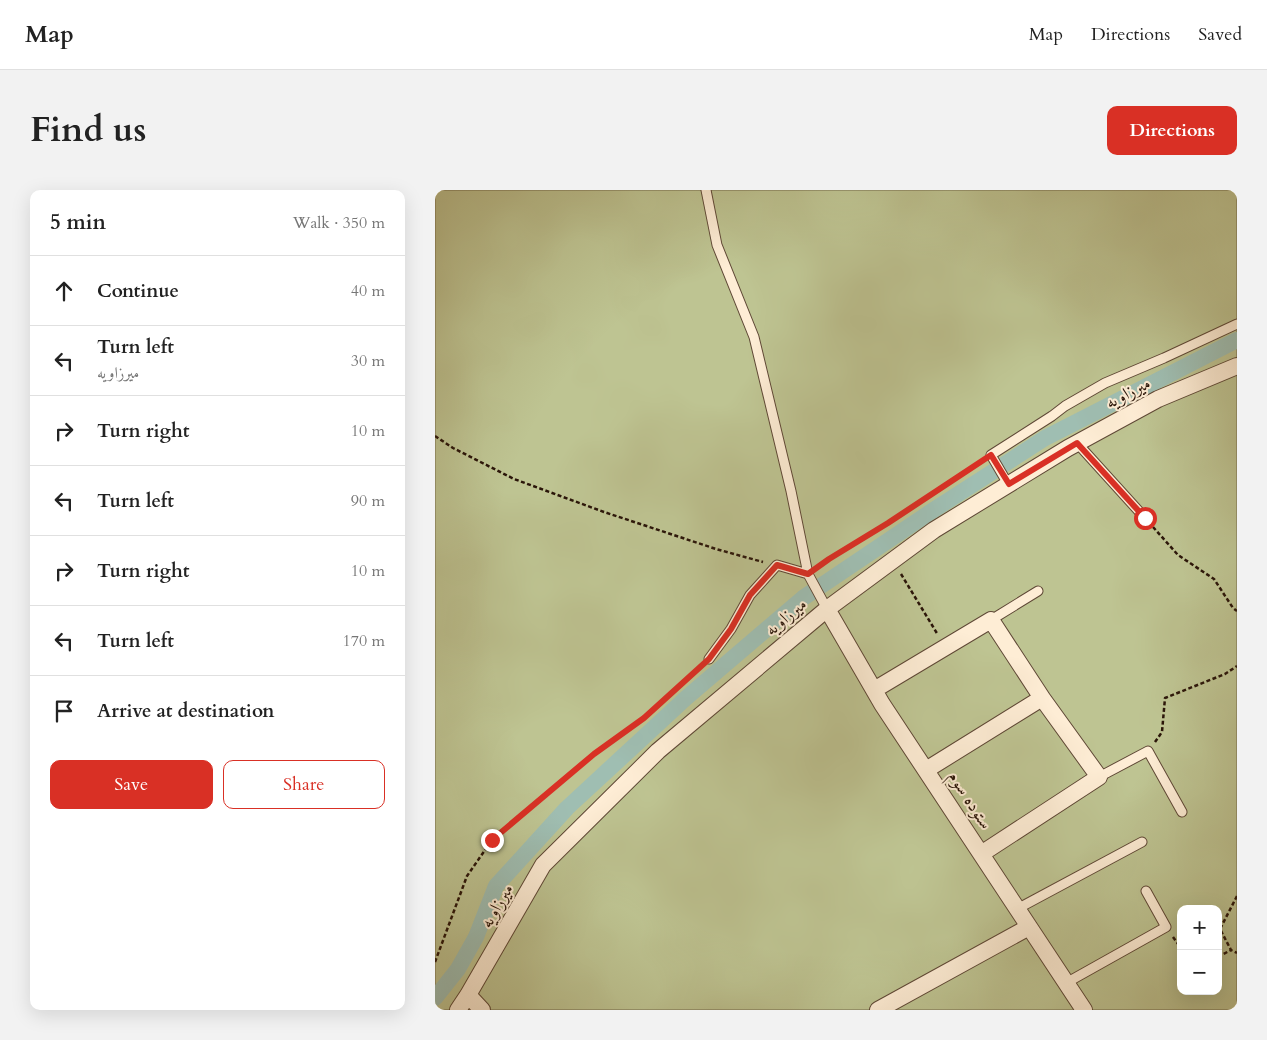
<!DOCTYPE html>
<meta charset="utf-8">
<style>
body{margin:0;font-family:Cardo,Amiri,serif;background:#f2f2f2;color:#222}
.controls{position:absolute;right:15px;bottom:15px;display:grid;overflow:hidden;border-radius:10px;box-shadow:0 5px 20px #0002}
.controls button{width:45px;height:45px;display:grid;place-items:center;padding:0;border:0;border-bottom:1px solid #e0e0e0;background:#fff;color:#222;font:25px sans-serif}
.stop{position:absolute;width:15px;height:15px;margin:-11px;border:4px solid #d93025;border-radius:50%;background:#fff}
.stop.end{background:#d93025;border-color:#fff;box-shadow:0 1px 5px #0008}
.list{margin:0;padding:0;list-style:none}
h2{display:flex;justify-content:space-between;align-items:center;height:65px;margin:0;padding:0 20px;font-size:21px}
h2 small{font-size:16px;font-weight:400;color:#767676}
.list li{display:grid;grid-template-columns:32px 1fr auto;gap:15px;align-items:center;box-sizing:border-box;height:70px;padding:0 20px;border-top:1px solid #e0e0e0}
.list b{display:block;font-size:19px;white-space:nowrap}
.list p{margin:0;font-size:16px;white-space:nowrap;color:#767676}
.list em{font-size:16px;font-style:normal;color:#767676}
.actions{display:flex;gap:10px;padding:15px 20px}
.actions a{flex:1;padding:11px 0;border:1px solid #d93025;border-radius:10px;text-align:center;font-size:18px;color:#d93025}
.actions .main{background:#d93025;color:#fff}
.icon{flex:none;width:28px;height:28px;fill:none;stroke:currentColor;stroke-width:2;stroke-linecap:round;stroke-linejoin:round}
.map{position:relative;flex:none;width:802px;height:820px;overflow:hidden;border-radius:10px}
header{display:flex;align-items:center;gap:30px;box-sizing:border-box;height:70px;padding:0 25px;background:#fff;border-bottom:1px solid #e0e0e0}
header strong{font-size:24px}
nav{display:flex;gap:28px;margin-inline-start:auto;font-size:18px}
.intro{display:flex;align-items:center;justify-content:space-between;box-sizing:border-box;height:120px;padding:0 30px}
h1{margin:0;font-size:35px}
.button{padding:12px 22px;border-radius:10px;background:#d93025;color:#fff;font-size:18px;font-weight:700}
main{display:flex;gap:30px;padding:0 30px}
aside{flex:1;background:#fff;border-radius:10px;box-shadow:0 5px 20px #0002}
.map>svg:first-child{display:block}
.green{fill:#bec492;stroke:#746c4e;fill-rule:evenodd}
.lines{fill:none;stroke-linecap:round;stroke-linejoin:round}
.canal{stroke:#9fbeb2;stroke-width:16}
.service-casing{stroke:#5f4836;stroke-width:11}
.minor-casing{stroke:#5f4836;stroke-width:18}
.path{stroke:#2a1509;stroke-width:2.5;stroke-dasharray:4 2.5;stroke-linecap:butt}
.service{stroke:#feedd5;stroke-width:9}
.minor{stroke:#feedd5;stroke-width:16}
.route{stroke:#d93025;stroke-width:6}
.labels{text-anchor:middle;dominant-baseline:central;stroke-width:4;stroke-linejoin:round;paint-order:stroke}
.street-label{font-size:18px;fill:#2a1509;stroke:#feedd5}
</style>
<header>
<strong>Map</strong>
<nav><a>Map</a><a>Directions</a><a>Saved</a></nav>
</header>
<div class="intro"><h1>Find us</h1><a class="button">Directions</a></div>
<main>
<aside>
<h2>5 min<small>Walk · 350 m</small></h2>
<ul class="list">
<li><svg class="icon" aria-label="ahead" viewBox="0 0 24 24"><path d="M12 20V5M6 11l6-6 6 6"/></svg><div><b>Continue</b></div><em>40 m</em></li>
<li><svg class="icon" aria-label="left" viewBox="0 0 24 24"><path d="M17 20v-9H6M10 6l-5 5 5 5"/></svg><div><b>Turn left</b><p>میرزاویه</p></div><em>30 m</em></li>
<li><svg class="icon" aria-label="right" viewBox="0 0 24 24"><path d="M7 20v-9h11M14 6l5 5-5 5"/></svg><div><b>Turn right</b></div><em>10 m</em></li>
<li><svg class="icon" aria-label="left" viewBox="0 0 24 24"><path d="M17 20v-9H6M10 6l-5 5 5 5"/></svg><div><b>Turn left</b></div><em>90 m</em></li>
<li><svg class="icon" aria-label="right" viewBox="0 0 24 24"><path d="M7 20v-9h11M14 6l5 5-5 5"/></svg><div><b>Turn right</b></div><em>10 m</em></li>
<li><svg class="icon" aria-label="left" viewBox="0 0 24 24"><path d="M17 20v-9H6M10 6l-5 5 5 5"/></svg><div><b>Turn left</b></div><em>170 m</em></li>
<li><svg class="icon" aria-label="arrive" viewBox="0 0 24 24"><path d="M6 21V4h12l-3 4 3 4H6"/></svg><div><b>Arrive at destination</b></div></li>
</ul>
<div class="actions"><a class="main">Save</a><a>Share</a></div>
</aside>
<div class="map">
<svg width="802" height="820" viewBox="0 0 802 820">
<rect width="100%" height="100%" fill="#fde3be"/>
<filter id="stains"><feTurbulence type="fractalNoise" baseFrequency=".004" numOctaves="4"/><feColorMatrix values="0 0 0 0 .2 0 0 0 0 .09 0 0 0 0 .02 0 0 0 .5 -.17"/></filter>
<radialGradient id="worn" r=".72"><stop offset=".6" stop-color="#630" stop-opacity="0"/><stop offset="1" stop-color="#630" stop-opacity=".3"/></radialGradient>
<!-- green -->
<path class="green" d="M0 0H802V820H0ZM746 719H783V801H746Z"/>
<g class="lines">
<!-- canal -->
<path class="canal" d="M0 808 23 779 41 747 61 696 132 618 251 508 368 408 494 323 610 248 802 150"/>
<defs>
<path id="service" d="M271 0 282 55 319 147 356 301 373 384 392 419
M642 253 710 328
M573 294 556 265 617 226 630 216 670 193 729 168 802 134
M556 430 603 401
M274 469 296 439 315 405 342 375 373 384
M664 587 713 561 747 622
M582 719 707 652
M631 793 731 737 711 701"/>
<path id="minor" d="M392 419 447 514 649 820
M439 500 556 430 607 508 491 580
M546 664 664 587 607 508
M33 805 47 820
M23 820 33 805 108 675 223 561 392 419 499 340 633 258 723 209 802 176
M443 820 594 737"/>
</defs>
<!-- service casing -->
<use href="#service" class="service-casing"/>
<!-- minor casing -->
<use href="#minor" class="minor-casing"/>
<!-- path -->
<path class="path" d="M0 246 18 258 79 289 169 322 281 359 328 372
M718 337 743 365 779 389 798 418 802 421
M383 377 394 369 453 333 547 271
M466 384 503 445
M720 552 727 542 730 508 790 484 802 476
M802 706 785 739 796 760 802 763
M738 747 746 758
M783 767 796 760
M0 772 32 686 57 650 159 564 209 529 265 477"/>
<!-- service -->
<use href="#service" class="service"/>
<!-- minor -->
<use href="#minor" class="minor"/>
</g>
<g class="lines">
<!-- route -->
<path class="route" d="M57 650 159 564 209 528 274 469 296 439 315 405 342 375 373 384 394 369 453 333 556 265 574 294 642 253 710 328"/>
</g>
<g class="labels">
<!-- street labels -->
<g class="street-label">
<text transform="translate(693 203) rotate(-28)">میرزاویه</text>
<text transform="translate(351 427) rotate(-40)">میرزاویه</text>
<text transform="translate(535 610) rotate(57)">ستوده سوم</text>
<text transform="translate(62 716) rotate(-60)">میرزاویه</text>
</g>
</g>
<rect width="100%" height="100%" filter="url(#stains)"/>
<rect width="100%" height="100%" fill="url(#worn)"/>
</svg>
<div class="controls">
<button>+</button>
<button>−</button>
</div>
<div class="stop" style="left:710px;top:328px"></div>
<div class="stop end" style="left:57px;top:650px"></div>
</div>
</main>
